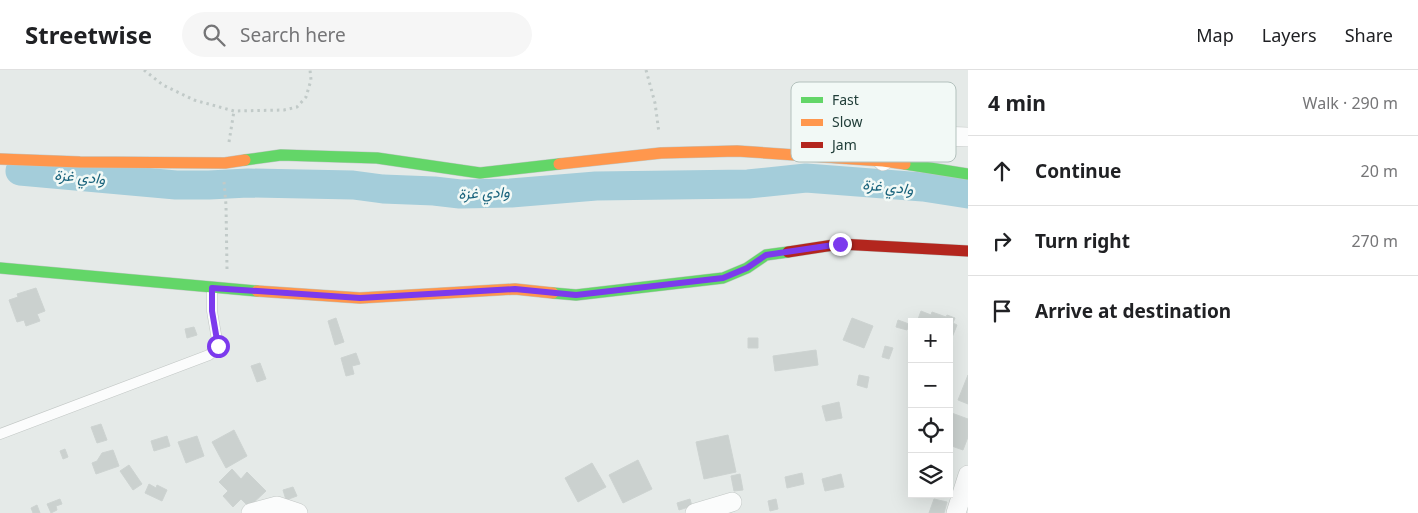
<!DOCTYPE html>
<meta charset="utf-8">
<style>
body{margin:0;font-family:"Noto Sans",Vazirmatn,sans-serif;background:#f6f6f6;color:#202124}
.controls{position:absolute;right:15px;bottom:15px;display:grid;overflow:hidden;border-radius:0px;box-shadow:0 5px 20px #0002}
.controls button{width:45px;height:45px;display:grid;place-items:center;padding:0;border:0;border-bottom:1px solid #e0e0e0;background:#fff;color:#202124;font:25px sans-serif}
.stop{position:absolute;width:15px;height:15px;margin:-11px;border:4px solid #7c3aed;border-radius:50%;background:#fff}
.stop.end{background:#7c3aed;border-color:#fff;box-shadow:0 1px 5px #0008}
.list{margin:0;padding:0;list-style:none}
h2{display:flex;justify-content:space-between;align-items:center;height:65px;margin:0;padding:0 20px;font-size:21px}
h2 small{font-size:16px;font-weight:400;color:#757577}
.list li{display:grid;grid-template-columns:32px 1fr auto;gap:15px;align-items:center;box-sizing:border-box;height:70px;padding:0 20px;border-top:1px solid #e0e0e0}
.list b{display:block;font-size:19px;white-space:nowrap}
.list em{font-size:16px;font-style:normal;color:#757577}
.icon{flex:none;width:28px;height:28px;fill:none;stroke:currentColor;stroke-width:2;stroke-linecap:round;stroke-linejoin:round}
.map{position:relative;flex:none;width:968px;height:443px;overflow:hidden}
header{display:flex;align-items:center;gap:30px;box-sizing:border-box;height:70px;padding:0 25px;background:#fff;border-bottom:1px solid #e0e0e0}
header strong{font-size:24px}
nav{display:flex;gap:28px;margin-inline-start:auto;font-size:18px}
.search{width:350px;height:45px;background:#f6f6f6;display:flex;align-items:center;gap:12px;box-sizing:border-box;padding:0 18px;border-radius:28px;color:#757577;font-size:19px}
main{display:flex}
aside{flex:1;background:#fff}
.map>svg:first-child{display:block}
.lines{fill:none;stroke-linecap:round;stroke-linejoin:round}
.river{stroke:#a4cdda;stroke-width:29}
.building{fill:#cbd1cf;stroke:#cdd3d1}
.lane-casing{stroke:#c2c7c5;stroke-width:11}
.street-casing{stroke:#c2c7c5;stroke-width:20}
.fast-casing{stroke:#c0c8c5;stroke-width:12}
.slow-casing{stroke:#c0c8c5;stroke-width:12}
.jam-casing{stroke:#c0c8c5;stroke-width:12}
.path{stroke:#c1cac8;stroke-width:3;stroke-dasharray:2.5 4;stroke-linecap:butt}
.lane{stroke:#fbfcfc;stroke-width:10}
.street{stroke:#fbfcfc;stroke-width:19}
.fast{stroke:#63d668;stroke-width:11}
.slow{stroke:#ff974d;stroke-width:11}
.jam{stroke:#b3261e;stroke-width:11}
.route{stroke:#7c3aed;stroke-width:6}
.labels{text-anchor:middle;dominant-baseline:central;stroke-width:5;stroke-linejoin:round;paint-order:stroke}
.water-label{font-size:15px;font-style:italic;fill:#19637c;stroke:#f2f9f6}
.key{fill:#f2f9f6;stroke:#b3c1bd;stroke-width:1}
.key-label{font-size:14px;fill:#213e39}
</style>
<header>
<strong>Streetwise</strong>
<div class="search"><svg class="icon" aria-label="search" viewBox="0 0 24 24"><circle cx="10" cy="10" r="6"/><path d="M15 15l6 6"/></svg>Search here</div>
<nav><a>Map</a><a>Layers</a><a>Share</a></nav>
</header>
<main>
<div class="map">
<svg width="968" height="443" viewBox="0 0 968 443">
<rect width="100%" height="100%" fill="#e5eae8"/>
<g class="lines">
<!-- river -->
<path class="river" d="M20 101 176 115H209L248 113 353 115 383 119 434 121 460 124 511 123 596 116 748 114 806 108 923 117 968 124"/>
</g>
<!-- building -->
<path class="building" d="M36 218 45 241 37 244 40 251 26 256 24 250 17 252 9 230 18 227 17 224Z
M921 241 931 245 932 242 946 247 947 245 955 248 953 253 957 255 949 275V252H917Z
M336 248 344 272 335 275 328 251Z
M852 248 873 256 864 278 843 270Z
M898 250 909 254 907 260 896 257Z
M194 257 197 265 187 268 185 259Z
M748 268H758V278H748Z
M885 276 893 278 889 289 882 287Z
M816 280 818 295 775 301 773 286Z
M356 283 360 294 352 296 354 304 346 306 341 288Z
M260 293 266 309 257 312 251 296Z
M859 305 869 307 867 318 857 315Z
M968 305V334L958 330Z
M839 332 842 348 826 351 822 336Z
M949 342 968 349V367L963 380 949 375Z
M101 354 107 370 97 373 91 357Z
M234 360 247 386 226 398 212 372Z
M728 365 736 402 704 409 696 372Z
M167 366 170 376 154 381 151 371Z
M197 366 204 386 186 393 178 372Z
M65 379 68 387 63 389 60 381Z
M113 380 119 396 96 404 92 393 97 391 102 383Z
M638 390 652 419 623 433 609 405Z
M592 393 606 417 578 432 565 408Z
M129 395 142 414 133 420 120 401Z
M232 399 241 409 247 402 266 421 249 437 241 429 233 437 223 426 228 421 219 412Z
M802 403 804 414 787 418 785 407Z
M740 404 743 420 734 421 731 406Z
M841 404 844 417 825 421 822 409Z
M149 414 156 418 157 415 167 420 162 431 145 423Z
M293 417 297 426 286 430 283 420Z
M60 429 62 434 56 436 57 440 51 443 47 434Z
M690 429 692 436 679 440 677 433Z
M776 429 778 439 770 441 768 431Z
M934 429 947 432 944 443H929Z
M37 435 40 443H33L31 438Z"/>
<g class="lines">
<defs>
<path id="lane" d="M0 364 209 285 218 276 212 241V218"/>
<path id="street" d="M883 91C894 83 904 74 917 70 928 66 956 66 968 67
M251 443 277 436 298 443
M695 443 732 432
M956 443 968 405"/>
<path id="fast" d="M245 90 281 85 377 88 480 103 559 94
M905 94 968 104
M0 198 257 221
M553 223 576 225 723 208 747 198 766 185 788 182"/>
<path id="slow" d="M0 89 80 92 225 93 245 90
M559 94 661 83 737 81 883 91 905 94
M257 221 360 228 515 219 553 223"/>
<path id="jam" d="M788 182 840 174 968 181"/>
</defs>
<!-- lane casing -->
<use href="#lane" class="lane-casing"/>
<!-- street casing -->
<use href="#street" class="street-casing"/>
<!-- fast casing -->
<use href="#fast" class="fast-casing"/>
<!-- slow casing -->
<use href="#slow" class="slow-casing"/>
<!-- jam casing -->
<use href="#jam" class="jam-casing"/>
<!-- path -->
<path class="path" d="M144 0 163 15 194 30 234 41 284 40 297 37 306 27 311 10 310 0
M646 0 655 33 659 63
M229 72 234 41
M224 112 226 135 227 199"/>
<!-- lane -->
<use href="#lane" class="lane"/>
<!-- street -->
<use href="#street" class="street"/>
<!-- fast -->
<use href="#fast" class="fast"/>
<!-- slow -->
<use href="#slow" class="slow"/>
<!-- jam -->
<use href="#jam" class="jam"/>
</g>
<g class="lines">
<!-- route -->
<path class="route" d="M218 276 212 241V218L360 228 515 219 576 225 723 208 747 198 766 185 840 174"/>
</g>
<g class="labels">
<!-- water labels -->
<g class="water-label">
<text transform="translate(80 106) rotate(5)">وادي غزة</text>
<text transform="translate(888 116) rotate(6)">وادي غزة</text>
<text transform="translate(484 122) rotate(-2)">وادي غزة</text>
</g>
</g>
<!-- legend -->
<rect x="791" y="12" width="165" height="80" rx="8" class="key"/>
<rect x="801" y="27" width="22" height="6" fill="#63d668"/>
<rect x="801" y="49" width="22" height="7" fill="#ff974d"/>
<rect x="801" y="72" width="22" height="6" fill="#b3261e"/>
<g class="key-label">
<text x="832" y="35">Fast</text>
<text x="832" y="57">Slow</text>
<text x="832" y="80">Jam</text>
</g>
</svg>
<div class="controls">
<button>+</button>
<button>−</button>
<button><svg class="icon" aria-label="locate" viewBox="0 0 24 24"><circle cx="12" cy="12" r="6"/><path d="M12 2v4M12 18v4M2 12h4M18 12h4"/></svg></button>
<button><svg class="icon" aria-label="layers" viewBox="0 0 24 24"><path d="M12 4l9 5-9 5-9-5zM3 14l9 5 9-5"/></svg></button>
</div>
<div class="stop" style="left:218px;top:276px"></div>
<div class="stop end" style="left:840px;top:174px"></div>
</div>
<aside>
<h2>4 min<small>Walk · 290 m</small></h2>
<ul class="list">
<li><svg class="icon" aria-label="ahead" viewBox="0 0 24 24"><path d="M12 20V5M6 11l6-6 6 6"/></svg><div><b>Continue</b></div><em>20 m</em></li>
<li><svg class="icon" aria-label="right" viewBox="0 0 24 24"><path d="M7 20v-9h11M14 6l5 5-5 5"/></svg><div><b>Turn right</b></div><em>270 m</em></li>
<li><svg class="icon" aria-label="arrive" viewBox="0 0 24 24"><path d="M6 21V4h12l-3 4 3 4H6"/></svg><div><b>Arrive at destination</b></div></li>
</ul>
</aside>
</main>
